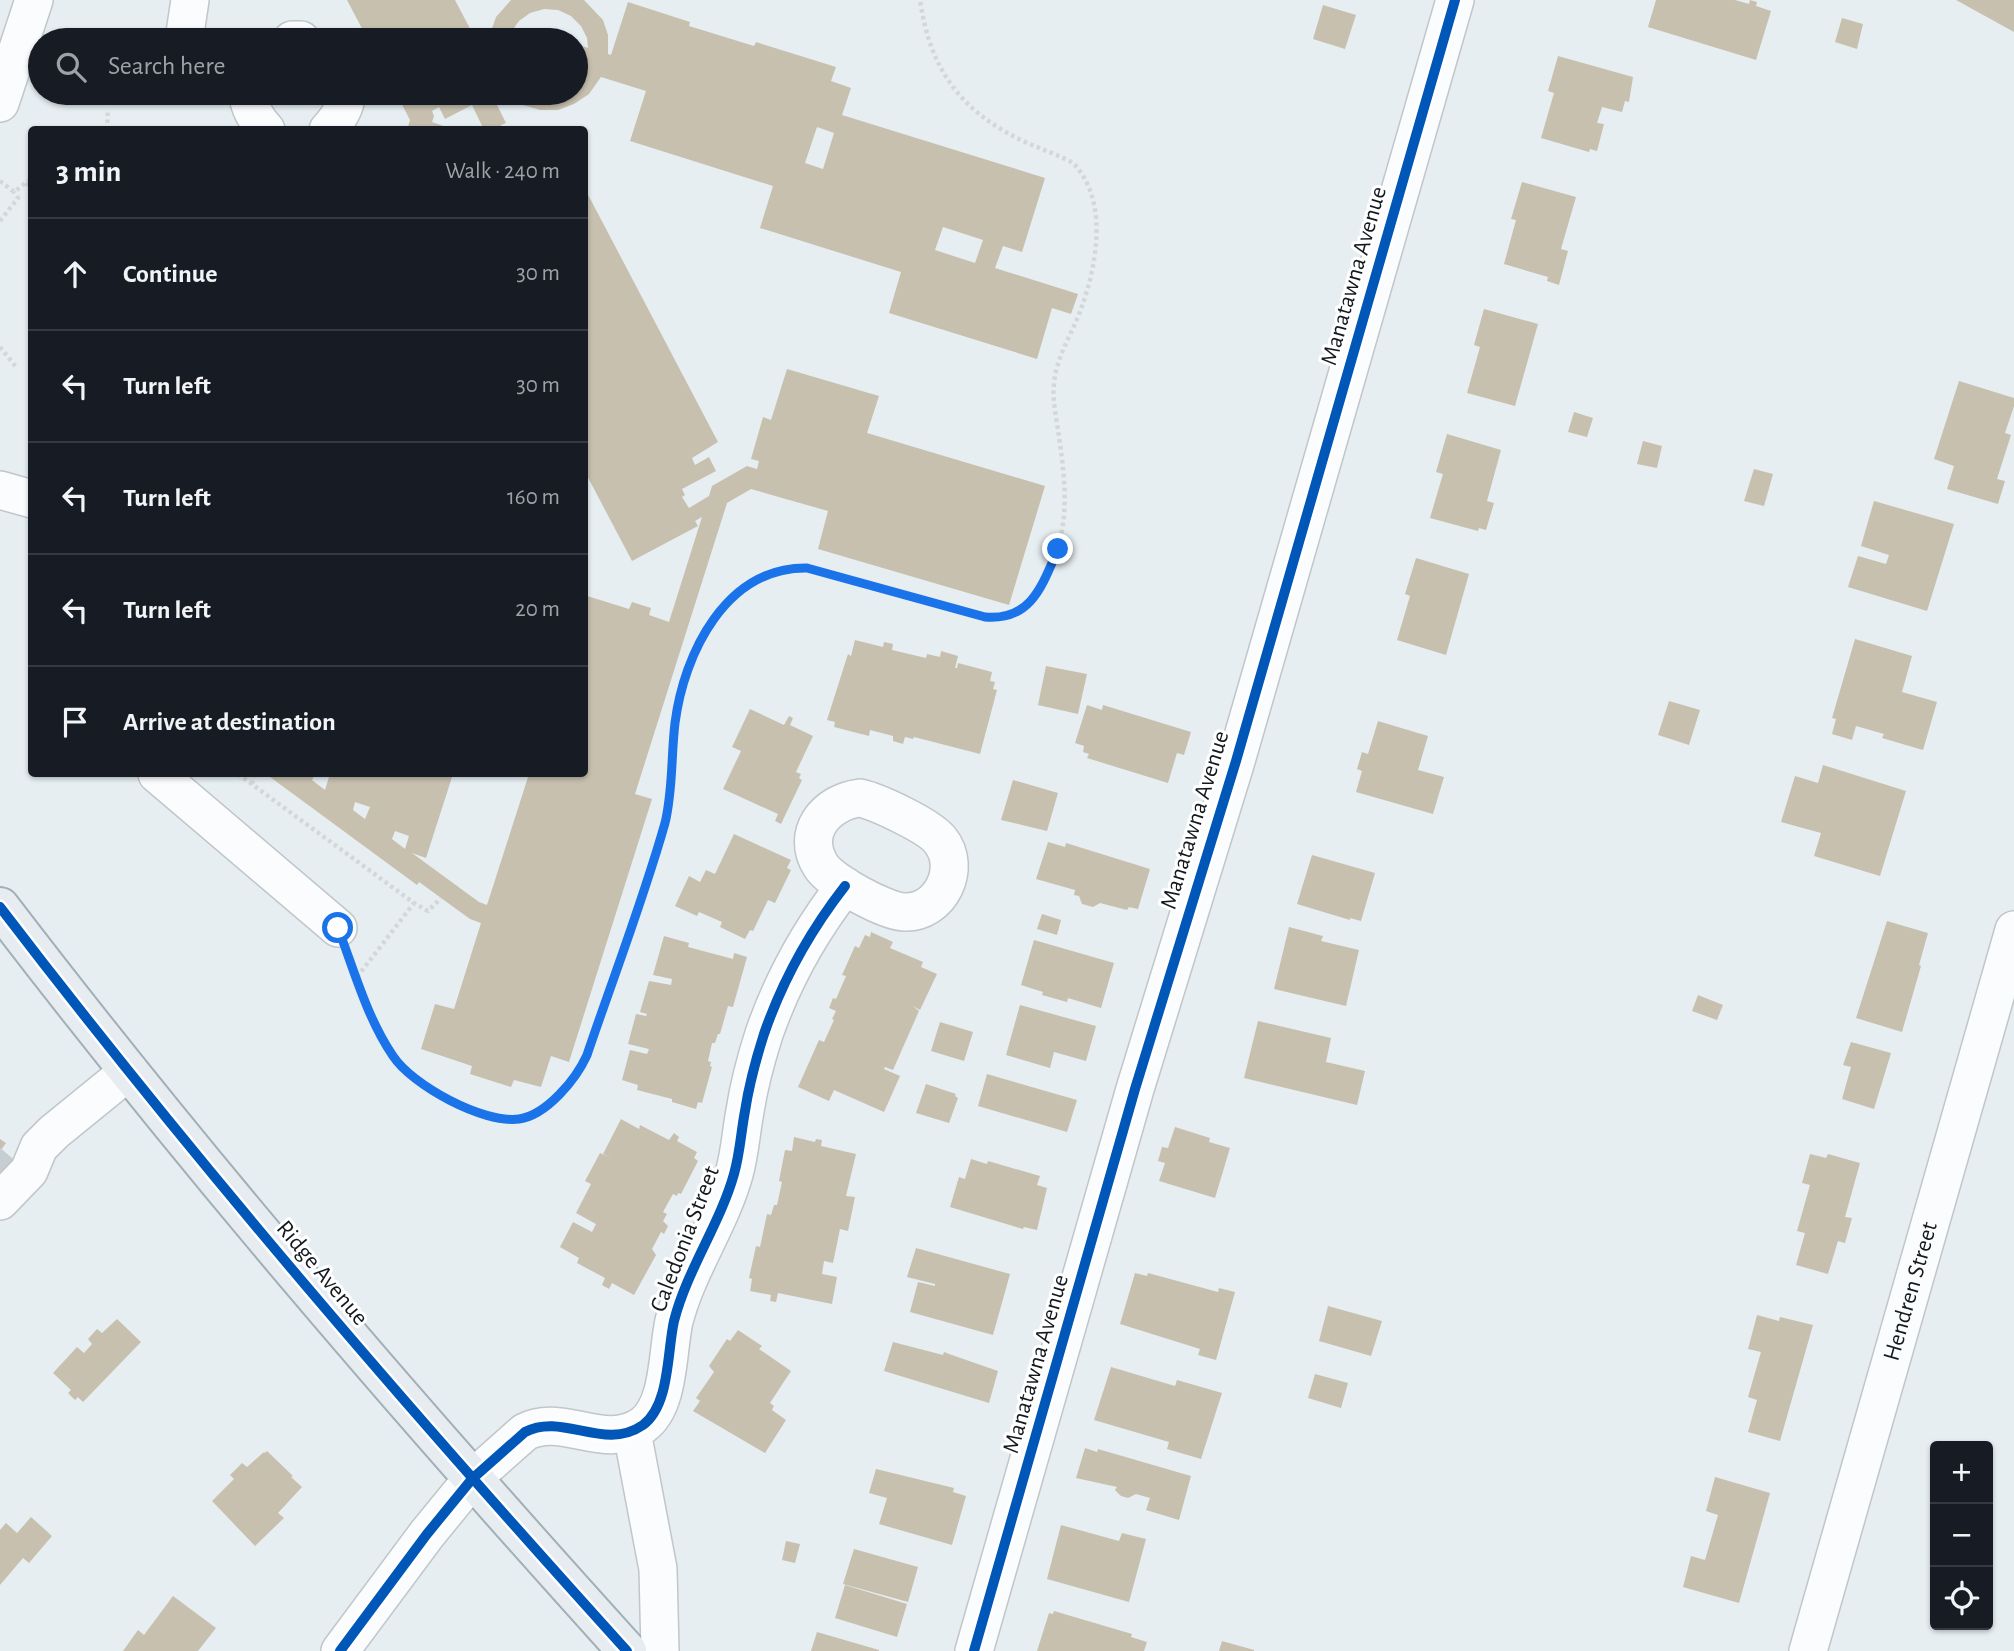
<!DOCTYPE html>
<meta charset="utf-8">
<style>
body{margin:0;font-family:"Alegreya Sans",sans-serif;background:#242831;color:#f1f3f6}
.controls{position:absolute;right:21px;bottom:21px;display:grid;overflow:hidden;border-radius:7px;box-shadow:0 2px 5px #0004}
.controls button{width:63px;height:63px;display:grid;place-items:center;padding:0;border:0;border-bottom:2px solid #363941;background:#171b24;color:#f1f3f6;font:35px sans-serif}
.stop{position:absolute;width:21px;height:21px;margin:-16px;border:5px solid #1a73e8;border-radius:50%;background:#fff}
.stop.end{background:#1a73e8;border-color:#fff;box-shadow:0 2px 7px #0008}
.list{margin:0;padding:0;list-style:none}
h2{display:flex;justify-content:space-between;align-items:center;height:91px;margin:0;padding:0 28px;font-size:30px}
h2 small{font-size:23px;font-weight:400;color:#9ea1a6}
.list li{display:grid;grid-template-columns:46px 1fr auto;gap:21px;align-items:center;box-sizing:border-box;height:112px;padding:0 28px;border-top:2px solid #363941}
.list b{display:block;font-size:26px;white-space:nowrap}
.list em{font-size:23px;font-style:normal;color:#9ea1a6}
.icon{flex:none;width:38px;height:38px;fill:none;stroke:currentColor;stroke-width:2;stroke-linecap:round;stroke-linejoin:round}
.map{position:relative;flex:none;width:2014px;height:1651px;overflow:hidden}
.search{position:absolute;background:#171b24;box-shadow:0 2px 5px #0004;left:28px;top:28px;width:560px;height:77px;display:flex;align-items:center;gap:18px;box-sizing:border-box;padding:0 24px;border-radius:38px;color:#9ea1a6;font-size:26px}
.panel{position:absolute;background:#171b24;box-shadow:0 2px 5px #0004;left:28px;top:126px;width:560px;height:651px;border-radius:7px}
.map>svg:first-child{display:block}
.building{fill:#c7c0af;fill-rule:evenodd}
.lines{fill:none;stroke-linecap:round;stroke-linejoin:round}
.minor-tunnel{stroke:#c6ced2;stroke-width:37;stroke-dasharray:37 18;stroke-linecap:butt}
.minor-casing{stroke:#c0c6ca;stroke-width:40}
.major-casing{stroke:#a1afb6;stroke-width:42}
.path{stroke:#d4d7d8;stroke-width:4.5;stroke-dasharray:3.5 3.5;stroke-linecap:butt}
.minor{stroke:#fbfcfd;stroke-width:37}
.major{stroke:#e6ecf0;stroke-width:38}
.cycleway-casing{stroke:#fff;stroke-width:15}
.cycleway{stroke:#0057b8;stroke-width:10}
.route{stroke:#1a73e8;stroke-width:9}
.labels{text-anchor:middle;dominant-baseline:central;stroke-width:6;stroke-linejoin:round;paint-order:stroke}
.street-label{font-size:24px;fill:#13191c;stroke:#fff}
</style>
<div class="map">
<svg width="2014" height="1651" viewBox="0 0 2014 1651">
<rect width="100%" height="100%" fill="#e6eef2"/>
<!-- building -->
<path class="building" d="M347 0H455L476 40H368Z
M511 0H584L603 20 608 35V54L611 55 628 2 690 22 689 26 754 46 756 42 836 67 831 81 851 88 842 115 1045 178 1022 252 1003 246 995 268 1078 294 1071 314 1052 308 1037 359 889 313 901 272 760 228 773 186 630 141 646 91 601 77 589 94 574 104 558 110H540L523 105 509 96 506 93H576V78L582 71 576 69V44L588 48 587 38 581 26 571 16 558 10 544 9 530 13 519 21 511 32 509 40H488L496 17ZM817 127 834 133 823 169 805 163ZM943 227 983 240 975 263 935 250Z
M1656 0H1735L1749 4 1750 0 1757 2 1756 6 1771 11 1756 60 1648 27Z
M1956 0H2014V32Z
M1323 5 1356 15 1345 49 1313 39Z
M1842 18 1863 24 1857 49 1835 42Z
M1558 56 1633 77 1629 102 1625 101 1622 112 1602 107 1597 123 1604 124 1597 151 1590 149 1589 152 1541 138 1554 93 1548 91Z
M396 93H503L507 100 497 105 506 123 501 125 503 130H484L472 105 445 119 439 107 432 111 434 116 432 122 455 130H407L410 120Z
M1522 182 1576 197 1561 249 1568 251 1559 285 1547 281 1548 277 1504 264 1516 220 1511 219Z
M584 187 718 442 692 458 695 465 709 457 716 471 682 489 685 495 682 497 689 508 709 496 712 486 747 466 757 469 759 461 751 459 763 417 771 420 787 369 879 396 867 433 1045 486 1009 605 818 549 828 511 751 489 727 503 635 794 652 799 569 1062 551 1056 541 1087 514 1080 511 1087 470 1074 472 1066 421 1049 435 1004 454 1009 481 923 470 919 419 882 417 885 266 774H315L312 780 325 790 329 777 319 774H453L426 858 412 853 479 902 487 905 529 774H584V595L629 609 632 602 651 608 649 615 669 622 702 517 695 521 698 526 632 561 584 470ZM355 802 370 807 365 819 353 810ZM395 831 409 836 405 849 392 839Z
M1484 309 1538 324 1515 406 1467 393 1480 347 1474 345Z
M1959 381 2014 398V406L2005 433 2011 435 1997 479 2005 481 1998 504 1947 489 1954 466 1934 459Z
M1574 412 1593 418 1587 437 1568 432Z
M1447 434 1501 450 1487 501 1494 503 1486 530 1479 528 1478 531 1430 518 1443 474 1436 472Z
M1643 441 1662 446 1657 468 1637 464Z
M1754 469 1773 474 1764 506 1744 501Z
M1874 501 1954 524 1927 611 1848 587 1858 556 1886 564 1889 555 1861 546Z
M1416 558 1469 574 1446 655 1397 640 1410 596 1405 594Z
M1855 639 1912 656 1902 692 1937 702 1923 750 1882 738 1884 734 1856 726 1852 740 1832 734 1836 719 1832 718Z
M855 640 883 647 884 642 893 644 892 650 926 658 927 654 940 657 941 651 958 656 955 668H957L958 663 992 672 990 681 995 682 993 689 997 690 980 754 914 737 913 739 905 737 903 744 893 741V736L870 730 869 736 834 727 835 722 827 720 848 654 851 656Z
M1046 666 1087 674 1078 714 1038 705Z
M1669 701 1700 710 1689 745 1658 735Z
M1087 705 1102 710 1103 705 1191 732 1184 755 1177 753 1168 783 1087 758 1089 754 1083 752 1084 746 1075 743Z
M750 709 784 725 789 716 793 718 790 725 813 736 796 772 801 774 799 778 802 780 781 824 775 821 778 814 723 789 741 751 732 747Z
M1378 721 1428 736 1418 770 1444 777 1433 814 1356 792 1362 771 1357 769 1362 752 1368 754Z
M1823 765 1906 791 1880 876 1814 856 1821 833 1781 822 1795 776 1818 783Z
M1013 780 1058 793 1047 831 1001 820Z
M734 834 791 860 787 868 791 870 775 903 768 900 753 931 750 930 745 939 720 927 722 922 699 912 697 916 675 906 689 876 700 882 706 870 715 874Z
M1048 842 1065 847 1066 843 1150 869 1138 909 1129 907 1127 910 1100 903 1093 907 1082 904 1079 896 1074 895 1075 890 1036 879Z
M1312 855 1375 873 1361 921 1350 918V920L1297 904Z
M1042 914 1061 920 1057 935 1037 929Z
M1887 921 1928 933 1919 965 1921 966 1902 1032 1856 1018Z
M1289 927 1323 936 1321 941 1359 950 1346 1006 1274 989Z
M871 932 893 942 890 948 923 962 921 967 937 974 920 1010 913 1006 919 1011 893 1070 885 1067 884 1069 900 1076 884 1112 834 1090 829 1101 798 1087 819 1040 824 1042 834 1020 832 1019 836 1011 829 1008 833 998 836 999 846 976 842 975 855 946 859 948 865 935 870 937Z
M664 936 689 943 688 947 733 959 734 953 747 957 733 1007 728 1006 720 1034H718L715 1043H712L708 1061 711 1062 710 1066 712 1067 702 1103 698 1102 696 1109 672 1102V1099L637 1090 638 1085 622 1080 630 1050 647 1054 649 1049 628 1044 636 1014 646 1016 647 1014 640 1012 649 981 671 985 672 979 653 975Z
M1034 940 1114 963 1101 1008 1068 998 1067 1002 1042 995 1043 992 1021 985Z
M1698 995 1723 1005 1717 1020 1692 1011Z
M1020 1005 1096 1026 1086 1061 1054 1052 1050 1068 1006 1055Z
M1258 1021 1331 1038 1326 1062 1365 1071 1357 1105 1244 1078Z
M940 1022 973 1032 964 1061 931 1051Z
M1851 1042 1891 1053 1874 1109 1842 1099 1851 1067 1843 1065Z
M987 1074 1077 1100 1067 1132 978 1106Z
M926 1084 956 1094 955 1096 958 1098 949 1123 916 1113Z
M621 1119 639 1129 640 1125 669 1140 674 1133 679 1137 677 1141 697 1152 694 1158 698 1161 681 1194 678 1193 677 1196 673 1194 663 1212 667 1214 663 1221 668 1226 664 1234 661 1232 652 1249 656 1255 634 1295 612 1283 609 1289 602 1285 605 1278 577 1263 579 1258 560 1247 573 1222 592 1232 596 1224 576 1213 591 1184 585 1181 600 1153 613 1159 603 1154Z
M1175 1127 1210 1138 1209 1142 1230 1148 1215 1198 1159 1181 1165 1163 1158 1161 1162 1147 1168 1148Z
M794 1137 815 1142 816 1139 822 1140 821 1146 856 1154 846 1196 855 1197 848 1231 840 1229 833 1263 824 1261 822 1274 837 1277 832 1304 778 1293 776 1302 770 1301 771 1295 750 1291 752 1279 749 1278 756 1246 760 1247 767 1214 771 1215 774 1205H777L782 1182 779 1181 785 1150 792 1151Z
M0 1139 6 1143 1 1150 21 1165 0 1192Z
M1810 1154 1826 1158 1828 1154 1860 1163 1845 1217 1852 1218 1845 1243 1838 1241 1828 1274 1796 1265 1805 1233 1797 1231 1810 1185 1802 1183Z
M971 1159 987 1164 988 1161 1040 1176 1037 1185 1047 1188 1037 1230 1024 1227 1023 1229 950 1207 959 1177 965 1179Z
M916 1248 1010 1274 993 1335 910 1312 918 1282 935 1286V1284L907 1277Z
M1135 1273 1147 1276 1148 1273 1218 1292 1219 1288 1235 1292 1216 1360 1198 1355 1200 1349 1120 1324Z
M1328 1306 1382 1321 1371 1356 1319 1341Z
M1757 1315 1779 1321 1780 1317 1813 1325 1780 1441 1748 1432 1757 1400 1748 1397 1761 1352 1748 1349Z
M117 1319 141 1342 83 1402 78 1397 75 1400 68 1393 71 1390 53 1373 77 1347 84 1353 92 1344 88 1339 97 1329 102 1333Z
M738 1330 762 1346 759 1349 791 1371 770 1403 774 1406 772 1410 786 1420 765 1453 693 1411 700 1401 696 1398 714 1372 709 1366 727 1339 730 1341Z
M893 1342 943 1355 944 1352 949 1354 998 1371 989 1403 884 1371Z
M1111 1367 1175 1386 1177 1380 1222 1393 1201 1459 1167 1449 1169 1442 1094 1420Z
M1315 1374 1348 1383 1341 1408 1308 1398Z
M1085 1448 1097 1452 1098 1449 1191 1476 1179 1520 1146 1510 1150 1498 1136 1494 1128 1498 1121 1496 1115 1490 1117 1487 1076 1478Z
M267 1451 293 1476 291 1477 302 1487 278 1513 284 1518 255 1546 212 1501 234 1479 230 1475 242 1463 247 1467 264 1452 265 1453Z
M876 1469 954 1488 953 1492 966 1496 952 1545 879 1524 887 1498 869 1493Z
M1715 1477 1770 1493 1739 1603 1683 1587 1691 1556 1705 1560 1718 1515 1706 1511Z
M31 1517 52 1536 29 1563 23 1558 0 1585V1530L6 1523 17 1533Z
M1061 1525 1119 1541 1122 1533 1146 1539 1129 1602 1047 1579Z
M786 1541 800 1544 795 1563 782 1560Z
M854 1549 918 1567 908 1602 843 1584Z
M845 1585 907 1604 897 1637 835 1618Z
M173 1596 216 1628 198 1651H123L138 1630 144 1635Z
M1054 1611 1132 1634 1131 1637 1147 1642 1144 1651H1037L1049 1613 1053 1614Z
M817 1632 879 1650V1651H811Z
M1222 1641 1254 1650V1651H1219Z"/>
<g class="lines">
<!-- minor-tunnel -->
<path class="minor-tunnel" d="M0 1172 12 1158"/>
<defs>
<g id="minor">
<path d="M184 40 190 0"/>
<path d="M292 40H301"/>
<path d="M247 93C250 108 255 118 266 130"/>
<path d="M0 103 34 0"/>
<path d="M328 130C339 118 345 108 347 93"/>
<path d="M0 490 32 499"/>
<path d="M157 774 338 928"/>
<path d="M860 798C878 802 929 826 940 840 963 868 940 914 904 912 885 911 831 882 821 866 800 833 826 802 860 798Z"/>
<path d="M0 1201 29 1171 39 1147 54 1132 129 1071"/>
<path d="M632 1432 658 1569 660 1651"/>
<path d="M340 1651 427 1534 472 1479 525 1432C563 1412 604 1452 643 1425 670 1405 667 1352 674 1321 687 1270 720 1224 734 1174 740 1153 741 1132 745 1111 749 1085 756 1059 764 1034 783 979 810 931 845 886"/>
<path d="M974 1651 1135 1089 1236 761 1455 0"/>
<path id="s1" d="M1808 1651 2014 930"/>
</g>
<path id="major" d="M0 907C198 1166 409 1410 627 1651"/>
</defs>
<!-- minor casing -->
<use href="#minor" class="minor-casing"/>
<!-- major casing -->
<use href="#major" class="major-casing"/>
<!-- path -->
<path class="path" d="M107 130 108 109
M0 181 14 192 32 178
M26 183 32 188
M0 221 18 198 14 192
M0 347 16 367
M238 774 414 903 428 911 441 898
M252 784 254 774
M350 961C363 996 379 1046 405 1072 419 1086 438 1095 456 1102 474 1110 498 1122 518 1119 546 1116 576 1079 587 1055 612 980 642 905 663 828 673 794 671 758 675 723 684 653 726 567 807 568L985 617C1014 620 1025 611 1040 586 1071 536 1067 492 1059 437 1057 420 1052 401 1054 384 1056 357 1072 334 1081 309 1097 265 1109 200 1073 163 1057 154 1040 149 1023 141 960 111 930 69 920 0
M357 977 414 903"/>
<!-- minor -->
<use href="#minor" class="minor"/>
<!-- major -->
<use href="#major" class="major"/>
<defs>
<path id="cycleway" d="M0 907C198 1166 409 1410 627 1651
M340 1651 427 1534 472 1479 525 1432C563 1412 604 1452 643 1425 670 1405 667 1352 674 1321 687 1270 720 1224 734 1174 740 1153 741 1132 745 1111 749 1085 756 1059 764 1034 783 979 810 931 845 886
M974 1651 1135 1089 1236 761 1455 0"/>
</defs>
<!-- cycleway casing -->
<use href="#cycleway" class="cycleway-casing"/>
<!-- cycleway -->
<use href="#cycleway" class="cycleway"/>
</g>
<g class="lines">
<!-- route -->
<path class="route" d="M338 928C354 970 367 1018 393 1056 412 1085 483 1124 519 1119 547 1115 576 1079 587 1055 613 978 643 901 665 823 673 791 671 756 675 723 684 653 726 567 807 568L985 617C1031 621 1042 586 1058 549"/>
</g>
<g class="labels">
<!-- street labels -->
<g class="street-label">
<text transform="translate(1354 276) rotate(-74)">Manatawna Avenue</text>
<text transform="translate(1195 820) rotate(-73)">Manatawna Avenue</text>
<text transform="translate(685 1239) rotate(-69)">Caledonia Street</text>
<text transform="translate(322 1273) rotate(50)">Ridge Avenue</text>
<text stroke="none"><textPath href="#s1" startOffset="374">Hendren Street</textPath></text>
<text transform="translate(1036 1364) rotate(-74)">Manatawna Avenue</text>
</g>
</g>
</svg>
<div class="controls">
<button>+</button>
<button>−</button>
<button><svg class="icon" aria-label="locate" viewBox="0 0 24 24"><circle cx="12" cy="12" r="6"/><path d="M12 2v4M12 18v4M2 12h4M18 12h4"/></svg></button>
</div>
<div class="stop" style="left:338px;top:928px"></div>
<div class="stop end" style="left:1058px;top:549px"></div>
<div class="search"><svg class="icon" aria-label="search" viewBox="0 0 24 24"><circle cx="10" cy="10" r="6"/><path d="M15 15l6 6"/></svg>Search here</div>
<section class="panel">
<h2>3 min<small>Walk · 240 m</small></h2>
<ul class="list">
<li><svg class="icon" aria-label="ahead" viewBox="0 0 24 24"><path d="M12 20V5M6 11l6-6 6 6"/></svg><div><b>Continue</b></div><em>30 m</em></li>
<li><svg class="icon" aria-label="left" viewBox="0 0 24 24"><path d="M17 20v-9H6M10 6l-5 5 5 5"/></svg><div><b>Turn left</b></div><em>30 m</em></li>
<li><svg class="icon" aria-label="left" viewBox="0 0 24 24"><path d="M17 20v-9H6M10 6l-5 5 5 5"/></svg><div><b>Turn left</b></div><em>160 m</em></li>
<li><svg class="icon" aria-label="left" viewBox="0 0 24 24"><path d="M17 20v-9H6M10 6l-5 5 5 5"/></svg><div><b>Turn left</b></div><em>20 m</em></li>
<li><svg class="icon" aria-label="arrive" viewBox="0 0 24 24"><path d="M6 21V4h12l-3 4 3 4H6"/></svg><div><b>Arrive at destination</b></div></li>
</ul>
</section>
</div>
